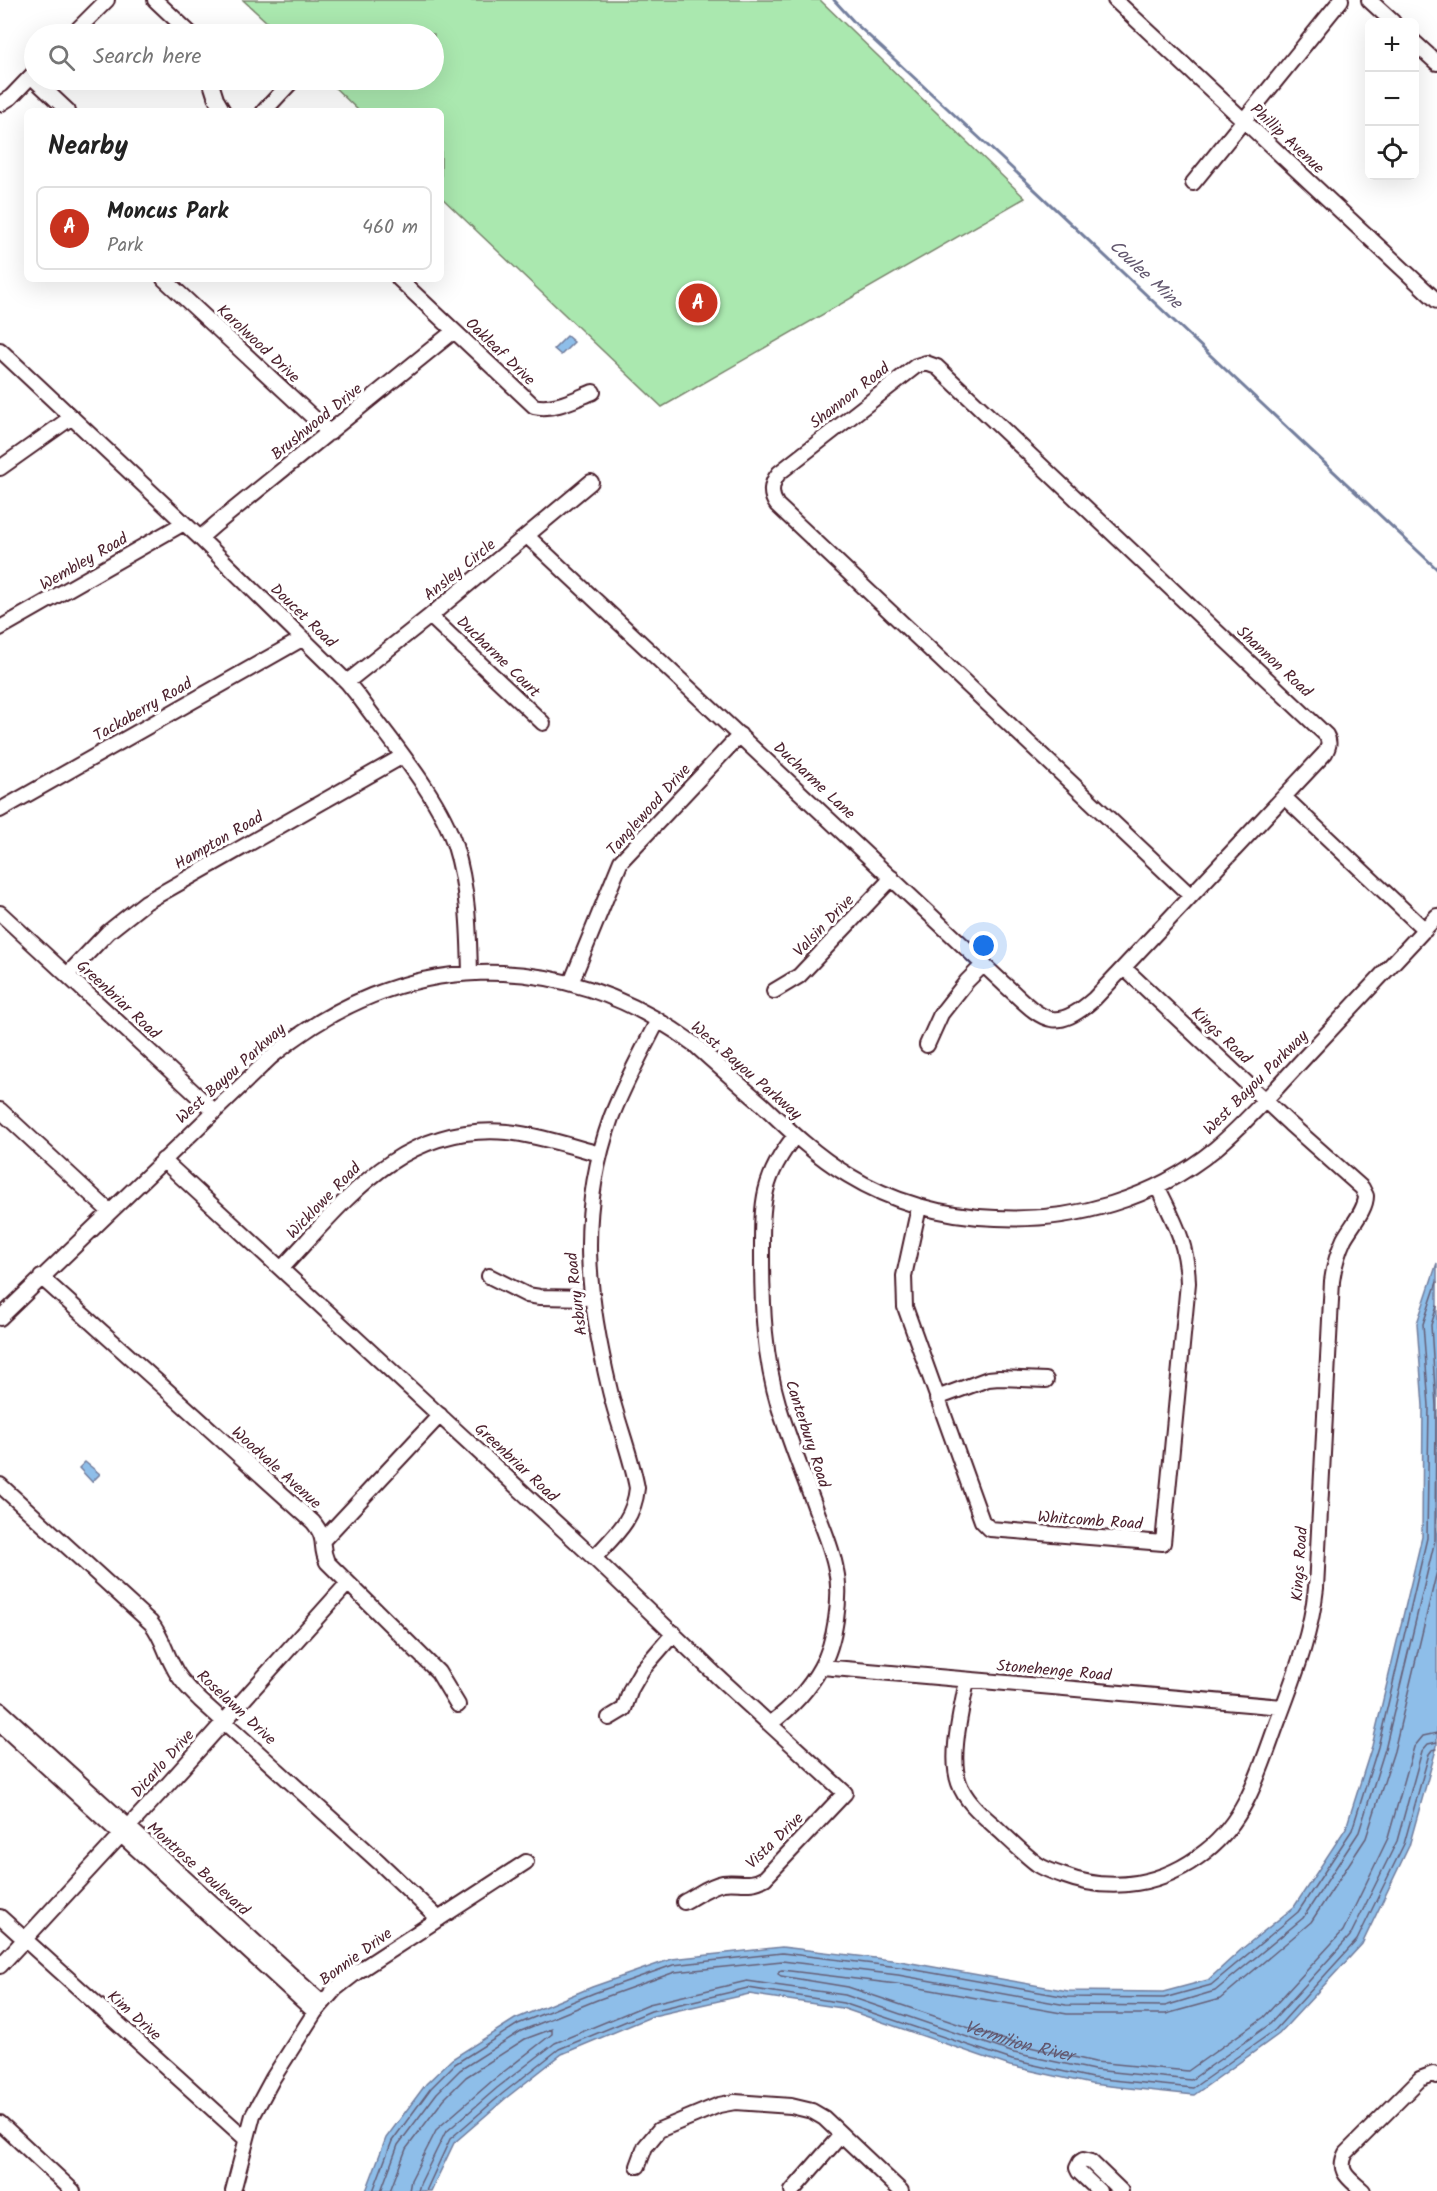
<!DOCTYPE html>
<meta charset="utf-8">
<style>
body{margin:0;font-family:Kalam,sans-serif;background:#f2f2f2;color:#222}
.controls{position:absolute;right:18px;top:18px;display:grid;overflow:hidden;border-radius:9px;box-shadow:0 6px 24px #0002}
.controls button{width:54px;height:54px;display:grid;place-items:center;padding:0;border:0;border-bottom:2px solid #e0e0e0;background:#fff;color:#222;font:30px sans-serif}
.you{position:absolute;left:984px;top:946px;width:21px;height:21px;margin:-15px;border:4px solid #fff;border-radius:50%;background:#1a73e8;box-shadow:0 0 0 9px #1a73e833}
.badge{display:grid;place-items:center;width:39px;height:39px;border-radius:50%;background:#c8321e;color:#fff;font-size:20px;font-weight:700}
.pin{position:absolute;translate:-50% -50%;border:3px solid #fff;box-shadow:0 2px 6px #0006}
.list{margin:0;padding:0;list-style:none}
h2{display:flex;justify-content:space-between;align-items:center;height:78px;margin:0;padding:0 24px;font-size:26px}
h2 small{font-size:20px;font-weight:400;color:#767676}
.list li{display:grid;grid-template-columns:39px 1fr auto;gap:18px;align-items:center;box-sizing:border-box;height:84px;margin:0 12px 12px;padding:0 12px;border:2px solid #e0e0e0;border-radius:9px}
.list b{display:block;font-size:22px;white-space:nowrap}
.list p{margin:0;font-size:20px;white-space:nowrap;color:#767676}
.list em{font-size:20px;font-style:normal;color:#767676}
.icon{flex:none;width:33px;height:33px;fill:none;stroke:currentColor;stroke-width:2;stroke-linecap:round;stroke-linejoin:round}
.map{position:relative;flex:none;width:1437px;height:2191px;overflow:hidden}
.search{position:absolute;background:#fff;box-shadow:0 6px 24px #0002;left:24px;top:24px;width:420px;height:66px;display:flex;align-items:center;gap:15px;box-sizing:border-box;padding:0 21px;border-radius:33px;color:#767676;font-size:22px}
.panel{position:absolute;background:#fff;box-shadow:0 6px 24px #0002;left:24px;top:108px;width:420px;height:174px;border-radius:9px}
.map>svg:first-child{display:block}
.green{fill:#aae8af;stroke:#7a846d;stroke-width:1.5}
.water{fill:#8ebee9;stroke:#737e9d;stroke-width:1.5}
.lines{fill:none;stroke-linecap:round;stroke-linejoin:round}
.shore{stroke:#655f77;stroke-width:1.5}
.stream{stroke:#737e9d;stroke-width:3}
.minor-casing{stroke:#4a1f2b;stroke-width:18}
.minor{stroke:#fff;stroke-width:14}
.labels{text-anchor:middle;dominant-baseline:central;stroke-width:6;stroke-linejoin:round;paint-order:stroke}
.street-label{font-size:16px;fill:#4a1f2b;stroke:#fff}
.water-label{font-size:18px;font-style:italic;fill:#62576e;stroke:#fff}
</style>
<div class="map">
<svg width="1437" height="2191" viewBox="0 0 1437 2191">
<rect width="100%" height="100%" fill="#fff"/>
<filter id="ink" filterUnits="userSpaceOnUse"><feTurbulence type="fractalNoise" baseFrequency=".0167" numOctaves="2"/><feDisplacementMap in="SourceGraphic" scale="12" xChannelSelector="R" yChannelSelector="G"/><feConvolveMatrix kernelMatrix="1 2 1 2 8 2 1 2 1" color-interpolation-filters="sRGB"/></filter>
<g filter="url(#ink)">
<!-- green -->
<path class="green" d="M243 0H820L1025 198 662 407 441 197V111H359L327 80H434V34H280Z"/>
<!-- water -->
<path class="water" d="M567 336 574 342 561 355 554 349Z
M1437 1263V1746L1409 1846 1362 1944 1279 2034 1194 2095 1091 2084 1010 2066 842 2008 749 1994 653 2016 562 2054 506 2098 454 2143 431 2191H366L386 2138 426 2084 452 2059 515 2019 592 1987 672 1959 782 1947 900 1961 1068 1991 1163 1992 1208 1980 1243 1948 1294 1907 1346 1828 1372 1746 1422 1537 1423 1406 1417 1323Z
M85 1462 100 1474 92 1482 79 1468Z"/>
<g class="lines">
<!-- shore -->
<g class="shore">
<path id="s1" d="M1437 1571 1394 1751 1366 1838 1311 1922 1220 1999 1166 2014H1067L897 1984 782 1970 779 1971 778 1974 781 1976 848 1987 1017 2044 1095 2062 1188 2071 1264 2017 1343 1931 1388 1838 1414 1747 1423 1736 1437 1733"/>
<path d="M373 2191 392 2141 431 2088 455 2064 518 2024 594 1993 673 1965 782 1953 899 1967 1067 1997 1164 1998 1211 1985 1298 1912 1352 1830 1378 1747 1427 1538 1429 1406 1423 1324 1437 1282"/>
<path d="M381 2191 398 2145 437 2093 460 2070 521 2031 597 2000 675 1972 782 1961 898 1975 1066 2005 1165 2006 1215 1991 1303 1918 1359 1832 1385 1749 1435 1540 1436 1406 1431 1325 1437 1306"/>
<path d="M390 2191 406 2149 444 2099 466 2077 525 2039 552 2029V2034L492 2081 437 2129 411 2180 409 2191"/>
<path d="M418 2191 420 2184 445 2133 497 2088 555 2043 649 2004 747 1981 845 1995 1014 2053 1094 2070 1191 2080 1270 2024 1350 1936 1397 1841 1422 1751 1428 1744 1437 1742"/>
<path d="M426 2191 450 2139 502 2094 559 2049 651 2011 748 1988 843 2003 1012 2060 1092 2078 1193 2088 1275 2030 1357 1940 1404 1844 1429 1754 1432 1750 1437 1749"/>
</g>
<!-- stream -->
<path class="stream" d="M834 0 855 23 999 156 1437 569"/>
<defs>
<path id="minor" d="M155 0 191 34
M1115 0 1437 301
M1369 0 1393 22
M73 34 107 0
M1414 42 1437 63
M35 80 68 111
M210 80 216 99 223 111
M0 104 11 97 34 73
M264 111 293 80
M1193 183 1341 0
M164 279 330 433
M399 279 534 406C553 411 575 399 593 392
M0 350 200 538 347 682 359 697C390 740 440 797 455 846 468 887 469 931 470 973
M0 468 72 417
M527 536 1004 984C1040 1016 1051 1037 1094 999L1325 753C1329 746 1330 742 1326 735L937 367 926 363 916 366 779 473C771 483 769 494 777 505L1191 896
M200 538 216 524 454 331
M430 616 543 723
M0 628 184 523
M347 682 430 616 591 482
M1284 797 1425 930
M0 810 302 639
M0 913 214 1111
M67 975 108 932 146 902 403 756
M571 983 621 861 740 735
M774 991 799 976 892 878
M927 1045 941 1014 967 981 984 964
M0 1110 109 1211
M163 1160 594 1558 716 1675 845 1793 765 1878C750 1887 739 1881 723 1883 710 1885 696 1896 684 1902
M919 1207 904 1276 905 1307 982 1521 990 1529 1163 1543 1188 1283C1187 1242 1174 1221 1157 1186
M282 1268C346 1200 401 1123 507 1132 538 1135 570 1146 600 1154
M489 1276 527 1295 540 1297 591 1298
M41 1277 313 1522C328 1540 319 1545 327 1562L438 1672 458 1705
M0 1318 271 1057C399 949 560 945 694 1044 717 1065 740 1085 763 1105 789 1130 816 1156 848 1175 892 1202 944 1216 996 1218 1074 1222 1154 1199 1215 1149 1249 1120 1278 1086 1308 1054 1351 1008 1394 962 1437 916
M937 1398 988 1379 999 1378 1046 1380
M0 1485 151 1623C162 1636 165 1652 173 1666 179 1679 190 1690 200 1700L380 1863 439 1919
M324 1539 440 1415
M594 1558C615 1535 634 1520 637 1488 631 1455 618 1424 610 1391 587 1295 577 1214 611 1118 624 1084 642 1052 658 1020
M822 1667 1283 1707
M967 1680C962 1709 949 1756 959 1783 966 1803 985 1817 1000 1831 1012 1842 1024 1854 1037 1864 1044 1869 1053 1872 1062 1875 1112 1894 1164 1885 1206 1851 1248 1818 1261 1766 1279 1718 1295 1675 1311 1634 1316 1588L1332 1281C1334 1266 1338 1252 1344 1239 1351 1226 1366 1210 1366 1196L1362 1188 1290 1124 1124 968
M0 1710 322 2003
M609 1718 624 1709 631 1689 642 1670 674 1633
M0 1724 315 2012
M770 1724C790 1709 809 1689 821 1667 835 1644 842 1596 836 1570 832 1546 821 1524 813 1501 801 1470 789 1439 779 1407 764 1357 762 1307 762 1255 762 1204 761 1178 795 1136
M0 1917 246 2139
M0 1966 169 1783 348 1583
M0 2123 73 2191
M638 2166 645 2147 659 2130 719 2105 735 2102 791 2106 812 2111 824 2118 901 2191
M233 2191 253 2115 273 2078 315 2012 335 1989 357 1972 526 1862
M792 2191 841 2135
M1099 2191 1079 2172 1077 2168 1080 2162 1083 2160 1091 2162 1121 2191
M1363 2191C1350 2179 1336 2172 1346 2153L1420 2079 1433 2074 1437 2076"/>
</defs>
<!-- minor casing -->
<use href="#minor" class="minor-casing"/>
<!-- minor -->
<use href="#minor" class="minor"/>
</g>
</g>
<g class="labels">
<!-- street labels -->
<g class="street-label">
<text transform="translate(1287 139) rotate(43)">Phillip Avenue</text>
<text transform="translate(258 344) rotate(43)">Karolwood Drive</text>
<text transform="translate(500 352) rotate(44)">Oakleaf Drive</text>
<text transform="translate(850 396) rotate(-38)">Shannon Road</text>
<text transform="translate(317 422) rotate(-39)">Brushwood Drive</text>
<text transform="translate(84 562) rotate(-30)">Wembley Road</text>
<text transform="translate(460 570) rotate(-39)">Ansley Circle</text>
<text transform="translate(303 616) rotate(44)">Doucet Road</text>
<text transform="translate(498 657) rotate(44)">Ducharme Court</text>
<text transform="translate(1274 662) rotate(43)">Shannon Road</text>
<text transform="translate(143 710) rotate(-30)">Tackaberry Road</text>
<text transform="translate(814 781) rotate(43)">Ducharme Lane</text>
<text transform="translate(649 810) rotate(-48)">Tanglewood Drive</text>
<text transform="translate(219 841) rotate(-30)">Hampton Road</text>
<text transform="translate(824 926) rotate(-46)">Valsin Drive</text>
<text transform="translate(118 1000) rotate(43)">Greenbriar Road</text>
<text transform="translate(1221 1036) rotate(43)">Kings Road</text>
<text transform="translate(746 1071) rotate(41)">West Bayou Parkway</text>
<text transform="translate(231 1074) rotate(-42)">West Bayou Parkway</text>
<text transform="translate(1256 1083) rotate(-45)">West Bayou Parkway</text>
<text transform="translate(324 1201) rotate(-46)">Wicklowe Road</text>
<text transform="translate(577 1294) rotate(-97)">Asbury Road</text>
<text transform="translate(807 1434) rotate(72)">Canterbury Road</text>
<text transform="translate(516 1463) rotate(43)">Greenbriar Road</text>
<text transform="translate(276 1468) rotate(42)">Woodvale Avenue</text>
<text transform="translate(1090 1521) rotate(4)">Whitcomb Road</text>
<text transform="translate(1300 1564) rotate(-86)">Kings Road</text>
<text transform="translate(1054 1671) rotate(5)">Stonehenge Road</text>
<text transform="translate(236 1708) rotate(43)">Roselawn Drive</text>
<text transform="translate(163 1764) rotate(-48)">Dicarlo Drive</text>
<text transform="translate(775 1841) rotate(-44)">Vista Drive</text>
<text transform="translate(198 1869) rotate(42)">Montrose Boulevard</text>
<text transform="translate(356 1957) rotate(-36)">Bonnie Drive</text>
<text transform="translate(134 2016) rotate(42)">Kim Drive</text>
</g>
<!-- water labels -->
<g class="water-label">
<text transform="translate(1145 275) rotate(43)">Coulee Mine</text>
<text stroke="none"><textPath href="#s1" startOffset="1197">Vermilion River</textPath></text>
</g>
</g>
</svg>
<div class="controls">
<button>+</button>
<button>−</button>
<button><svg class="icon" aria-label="locate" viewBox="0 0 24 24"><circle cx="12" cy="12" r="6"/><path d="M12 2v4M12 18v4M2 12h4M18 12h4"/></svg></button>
</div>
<div class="you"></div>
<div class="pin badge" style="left:698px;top:303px">A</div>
<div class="search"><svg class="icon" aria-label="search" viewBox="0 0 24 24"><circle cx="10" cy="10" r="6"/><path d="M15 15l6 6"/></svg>Search here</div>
<section class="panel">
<h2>Nearby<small></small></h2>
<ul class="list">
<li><span class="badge">A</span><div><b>Moncus Park</b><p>Park</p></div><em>460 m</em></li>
</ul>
</section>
</div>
